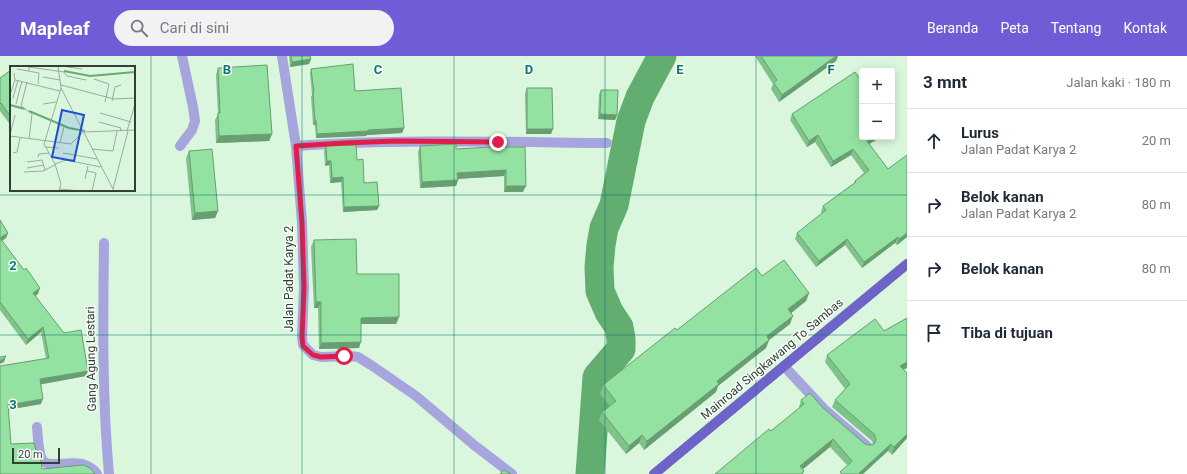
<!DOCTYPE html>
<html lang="id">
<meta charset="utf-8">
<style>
body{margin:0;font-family:Roboto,sans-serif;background:#f2f2f3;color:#1f2937}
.controls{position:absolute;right:12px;top:12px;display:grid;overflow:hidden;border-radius:4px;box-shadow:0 2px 10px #0003}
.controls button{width:36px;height:36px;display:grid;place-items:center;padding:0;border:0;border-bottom:1px solid #e0e1e3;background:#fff;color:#1f2937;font:20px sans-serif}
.scale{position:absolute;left:12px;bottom:10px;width:48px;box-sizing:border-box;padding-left:4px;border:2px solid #333f35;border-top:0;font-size:11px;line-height:14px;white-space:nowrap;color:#333f35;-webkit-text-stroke:3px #f7fdf8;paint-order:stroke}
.stop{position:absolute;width:12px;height:12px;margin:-9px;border:3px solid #e11d48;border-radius:50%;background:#fff}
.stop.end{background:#e11d48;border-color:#fff;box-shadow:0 1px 4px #0008}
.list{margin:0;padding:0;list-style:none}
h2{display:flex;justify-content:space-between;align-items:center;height:52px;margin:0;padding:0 16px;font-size:17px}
h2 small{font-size:13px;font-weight:400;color:#747a83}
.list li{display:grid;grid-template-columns:26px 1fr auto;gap:12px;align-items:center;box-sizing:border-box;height:64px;padding:0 16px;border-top:1px solid #e0e1e3}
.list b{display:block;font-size:15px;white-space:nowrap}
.list p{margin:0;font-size:13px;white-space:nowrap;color:#747a83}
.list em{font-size:13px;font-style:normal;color:#747a83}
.icon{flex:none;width:22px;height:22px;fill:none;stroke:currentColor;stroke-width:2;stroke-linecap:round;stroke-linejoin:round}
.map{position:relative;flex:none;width:907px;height:418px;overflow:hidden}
header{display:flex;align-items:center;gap:24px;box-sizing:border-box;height:56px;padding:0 20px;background:#6e5dd7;color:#fff}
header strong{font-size:19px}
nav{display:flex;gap:22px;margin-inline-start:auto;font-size:14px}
.search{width:280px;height:36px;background:#f2f2f3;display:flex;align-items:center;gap:10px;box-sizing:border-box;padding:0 14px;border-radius:22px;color:#747a83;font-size:15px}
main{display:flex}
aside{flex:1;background:#fff}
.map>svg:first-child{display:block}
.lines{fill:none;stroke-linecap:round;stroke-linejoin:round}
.river{stroke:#62ae70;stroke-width:29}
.street{stroke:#a6a5dd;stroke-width:10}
.primary{stroke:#6e63c8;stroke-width:10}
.wall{fill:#7fc28a}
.shaded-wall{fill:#689e71}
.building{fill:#94e2a1;stroke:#689e71}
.route{stroke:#e11d48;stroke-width:5}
.grid{fill:none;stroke:#0f766e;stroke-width:1;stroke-opacity:0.55}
.labels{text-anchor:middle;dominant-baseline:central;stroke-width:3;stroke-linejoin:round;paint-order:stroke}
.street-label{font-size:12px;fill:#333f35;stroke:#f7fdf8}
.inset-river{fill:none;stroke:#62ae70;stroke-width:2}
.inset-road{fill:none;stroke:#97ad9a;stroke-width:1}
.view{fill:#1d4ed8;fill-opacity:0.15;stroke:#1d4ed8;stroke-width:2}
.inset-edge{fill:none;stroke:#333f35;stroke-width:2}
.grid-label{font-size:13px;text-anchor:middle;font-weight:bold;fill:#0f766e;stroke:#f7fdf8;stroke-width:3;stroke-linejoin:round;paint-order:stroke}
</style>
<header>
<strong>Mapleaf</strong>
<div class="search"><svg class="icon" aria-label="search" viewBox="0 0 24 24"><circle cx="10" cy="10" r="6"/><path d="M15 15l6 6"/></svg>Cari di sini</div>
<nav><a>Beranda</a><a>Peta</a><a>Tentang</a><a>Kontak</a></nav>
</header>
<main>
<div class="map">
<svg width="907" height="418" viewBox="0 0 907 418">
<rect width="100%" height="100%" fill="#daf7dd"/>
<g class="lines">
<!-- river -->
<path class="river" d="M590 418 597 321 621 293V283L619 271 609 256 600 235 599 211 601 189 604 172 614 149 631 65 640 41 662 0"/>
<!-- street -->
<path class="street" d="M282 0 296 90 302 167 304 232 302 281 303 289 313 299 321 301 350 300 358 301 371 309 416 340 474 389 512 418
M180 90 192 74 195 65 193 51 182 0
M296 90C399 83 503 86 607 87
M104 187C103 264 102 341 109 418
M784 310 824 353 867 390
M37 371C38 380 38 398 43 405 49 412 75 404 85 409 90 411 94 414 97 418"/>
<!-- primary -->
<path class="primary" d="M654 418 907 208"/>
</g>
<!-- wall -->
<path class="wall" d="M289 0H310L311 3 309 8 290 11Z
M755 0H838L836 5 779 46 771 33 773 28Z
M218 12 272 78 269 85 216 87 215 64 218 58 216 19Z
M311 13 355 35 404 72 402 77 367 79 366 80 316 82 315 69H313L311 41 312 39 310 17Z
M11 14V70L0 55V22Z
M527 32 551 78H526L525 37Z
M601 34 617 59 615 64 598 63 599 38Z
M792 58 881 81 869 88 888 113 907 99V181L897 189 895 187 862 212 845 189 816 211 795 183 797 177 822 158 821 156 823 150 853 128 855 125 864 117 851 99 831 111 815 86 807 91 790 64Z
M326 90 357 104 364 127 379 150 377 154 343 156 341 126 330 127 329 109 325 110 324 95Z
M420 90 456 93 492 91 523 136H504V120L458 123 456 130 420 132 418 96Z
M189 95 218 155 215 162 192 164 186 102Z
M0 164 8 177 6 182 2 185 38 238 35 240 86 320 40 328 41 348 8 354 0 418V310L46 303 41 276 26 289 0 254Z
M314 184 357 218 399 261 396 268H361L359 292 319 293 318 252H314L311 191Z
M762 220 809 237 806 245 791 257 790 268 769 284 766 292 718 330 716 336 644 394 639 387 626 398 599 364 602 356 610 350 600 338 603 329 677 274Z
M907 262V312L903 313 907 317V382L892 399 888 395 847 409 830 391 802 414 804 415 803 418H715L771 375 799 352V351L801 344 822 351 865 388 869 389 873 388 872 385 832 351 835 344 845 333 825 306 827 299 884 275Z"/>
<!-- shaded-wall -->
<path class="shaded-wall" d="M836 0H838L836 5 779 46 782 39Z
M311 3 309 8 290 11 292 6Z
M600 58 617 59 615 64 598 63Z
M315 64H316L315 69H313Z
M404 72 402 77 367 79 366 80 316 82 317 78Z
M527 73H553L551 78H526Z
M272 78 269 85 216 87 219 80Z
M818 79 815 86 807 91 809 85Z
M873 81H881L864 91 867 85Z
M853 93 851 99 831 111 833 105Z
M327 105H331L329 109 325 110Z
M506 114 504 120 455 123 457 117Z
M343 121 341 126 330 127 332 122Z
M458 124 456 130 420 132 422 126Z
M506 130H526L523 136H504Z
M379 150 377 154 343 156 344 151Z
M218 155 215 162 192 164 195 157Z
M8 177 6 182 0 186V182Z
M907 177V181L897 189 899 183Z
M898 181 895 187 862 212 864 206Z
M847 183 845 189 816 211 819 205Z
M40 232 38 238 31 243 33 237Z
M809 237 806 245 785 262 788 253Z
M316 246H321L318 252H314Z
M793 260 790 268 769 284 766 292 718 330 716 336 644 394 647 385 717 325 767 280Z
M399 261 396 268H358L361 262Z
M43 271 41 276 26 289 28 283Z
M361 286 359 292 319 293 321 287Z
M6 300 4 306 0 308V305Z
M907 306V312L897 317 900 310Z
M88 315 86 320 38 329 40 323Z
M43 343 41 348 6 354 8 349Z
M907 378V382L892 399 894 391Z
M642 379 639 387 626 398 629 390Z
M833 383 830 391 797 418 800 410Z
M891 388 888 395 863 418H858Z"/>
<!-- building -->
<path class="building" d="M291 0H310L311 3 292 6Z
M761 0H836L782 39 774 27 777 24Z
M353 8 355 35 401 32 404 72 368 74V75L317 78 316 64H315L313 36H314L311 13Z
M267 9 272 78 219 80 218 57H220L218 12Z
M11 14V61L1 47 0 48V22Z
M855 16 862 26V81H873L867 85 888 113 907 99V177L899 183 898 181 864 206 847 183 819 205 797 177 826 154 823 150 856 126 855 125 869 114 853 93 833 105 818 79 809 85 792 58Z
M527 32H552L553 73H527Z
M601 34H618L617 59 600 58Z
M456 88V93L492 91H525L526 130H506V114L457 117 458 124 422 126 420 90Z
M356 89 357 104 363 103 364 127 377 126 379 150 344 151 343 121 332 122 331 105H327L326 90Z
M212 93 218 155 195 157 189 95Z
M0 164 8 177 0 182 24 214 26 212 40 232 33 237 64 277 81 274 88 315 40 323 43 343 8 349 11 388 34 387 37 398 41 405 42 413 83 409 90 412 95 418H0V310L49 302 43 271 28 283 0 246Z
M356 183 357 218H399V261L361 262V286L321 287V246H316L314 184Z
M784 204 809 237 788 253 793 260 767 280 769 284 717 325 719 328 647 385 642 379 629 390 602 356 616 345 603 329 675 272 677 274 756 212 762 220Z
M907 262V306L900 310 907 317V378L894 391 891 388 859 417 860 418H842L840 416 852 405 833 383 800 410 804 415 801 418H715L769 373 771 375 804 348 801 344 810 337 822 351 865 388 869 389H872L875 387 876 383 874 378 835 344 850 328 827 299 875 263 884 275Z
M6 300 0 305V301Z
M504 414 511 418H500Z"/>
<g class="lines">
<!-- route -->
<path class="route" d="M344 300 321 301 313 299 303 290 302 281 304 232 302 167 296 90 344 87 395 85 498 86"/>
</g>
<!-- grid -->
<path class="grid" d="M151 0V418M302 0V418M454 0V418M605 0V418M756 0V418M0 139H907M0 279H907"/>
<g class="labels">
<!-- street labels -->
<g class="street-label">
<text transform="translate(289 223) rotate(-90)">Jalan Padat Karya 2</text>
<text transform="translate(91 303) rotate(-91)">Gang Agung Lestari</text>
<text transform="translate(772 303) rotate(-40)">Mainroad Singkawang To Sambas</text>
</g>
</g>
<!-- overview -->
<g transform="translate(10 10)">
<rect width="125" height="125" fill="#daf7dd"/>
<path class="inset-river" d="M54 5 80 10 125 6M0 39 15 43M19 45 59 62 75 65"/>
<path class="inset-road" d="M48 0 51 22 34 78 45 98 51 118 49 125M51 0 72 3M7 3 29 7 28 18M19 5V1L54 6 57 10 76 14M33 11 50 14M84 13 99 18 95 36M5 14 50 25M17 16 11 40 22 48 19 73M51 19 104 33 125 32M51 22 104 125M0 29 5 14 4 7M3 32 8 14M102 35 105 21 111 19M6 38 12 15M33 38 46 36M90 47 121 56M89 56 111 62 110 65M117 65 125 38M74 66 125 64M0 69 5 49M0 70 61 78 73 66M50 76 54 61M36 81 49 82M82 83 103 85 107 65M3 87 7 86 10 72M53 87 87 93M28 91 29 88 39 87M17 96 32 94 35 104M45 98 56 94 91 101M17 102 34 99M77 105 86 107 82 125M14 106 33 105 45 99M75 113 78 100M50 123 70 125M103 123 118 65"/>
<path class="view" d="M52 44 74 49 64 95 42 91Z"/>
<rect width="125" height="125" class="inset-edge"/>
</g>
<g class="grid-label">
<text x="227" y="18">B</text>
<text x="378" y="18">C</text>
<text x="529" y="18">D</text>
<text x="680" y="18">E</text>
<text x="831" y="18">F</text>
<text x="13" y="214">2</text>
<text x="13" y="353">3</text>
</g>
</svg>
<div class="controls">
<button>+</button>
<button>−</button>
</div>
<div class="scale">20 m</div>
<div class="stop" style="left:344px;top:300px"></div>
<div class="stop end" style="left:498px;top:86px"></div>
</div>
<aside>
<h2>3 mnt<small>Jalan kaki · 180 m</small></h2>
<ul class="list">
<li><svg class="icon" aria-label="ahead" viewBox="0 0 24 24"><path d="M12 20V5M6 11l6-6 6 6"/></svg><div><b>Lurus</b><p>Jalan Padat Karya 2</p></div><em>20 m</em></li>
<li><svg class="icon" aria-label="right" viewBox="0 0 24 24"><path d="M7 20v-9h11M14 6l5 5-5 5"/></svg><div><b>Belok kanan</b><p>Jalan Padat Karya 2</p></div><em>80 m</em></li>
<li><svg class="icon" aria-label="right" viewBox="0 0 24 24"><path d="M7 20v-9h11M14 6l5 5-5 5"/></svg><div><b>Belok kanan</b></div><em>80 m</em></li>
<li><svg class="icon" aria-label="arrive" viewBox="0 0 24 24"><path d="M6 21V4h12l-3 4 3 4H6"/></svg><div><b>Tiba di tujuan</b></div></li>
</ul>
</aside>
</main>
